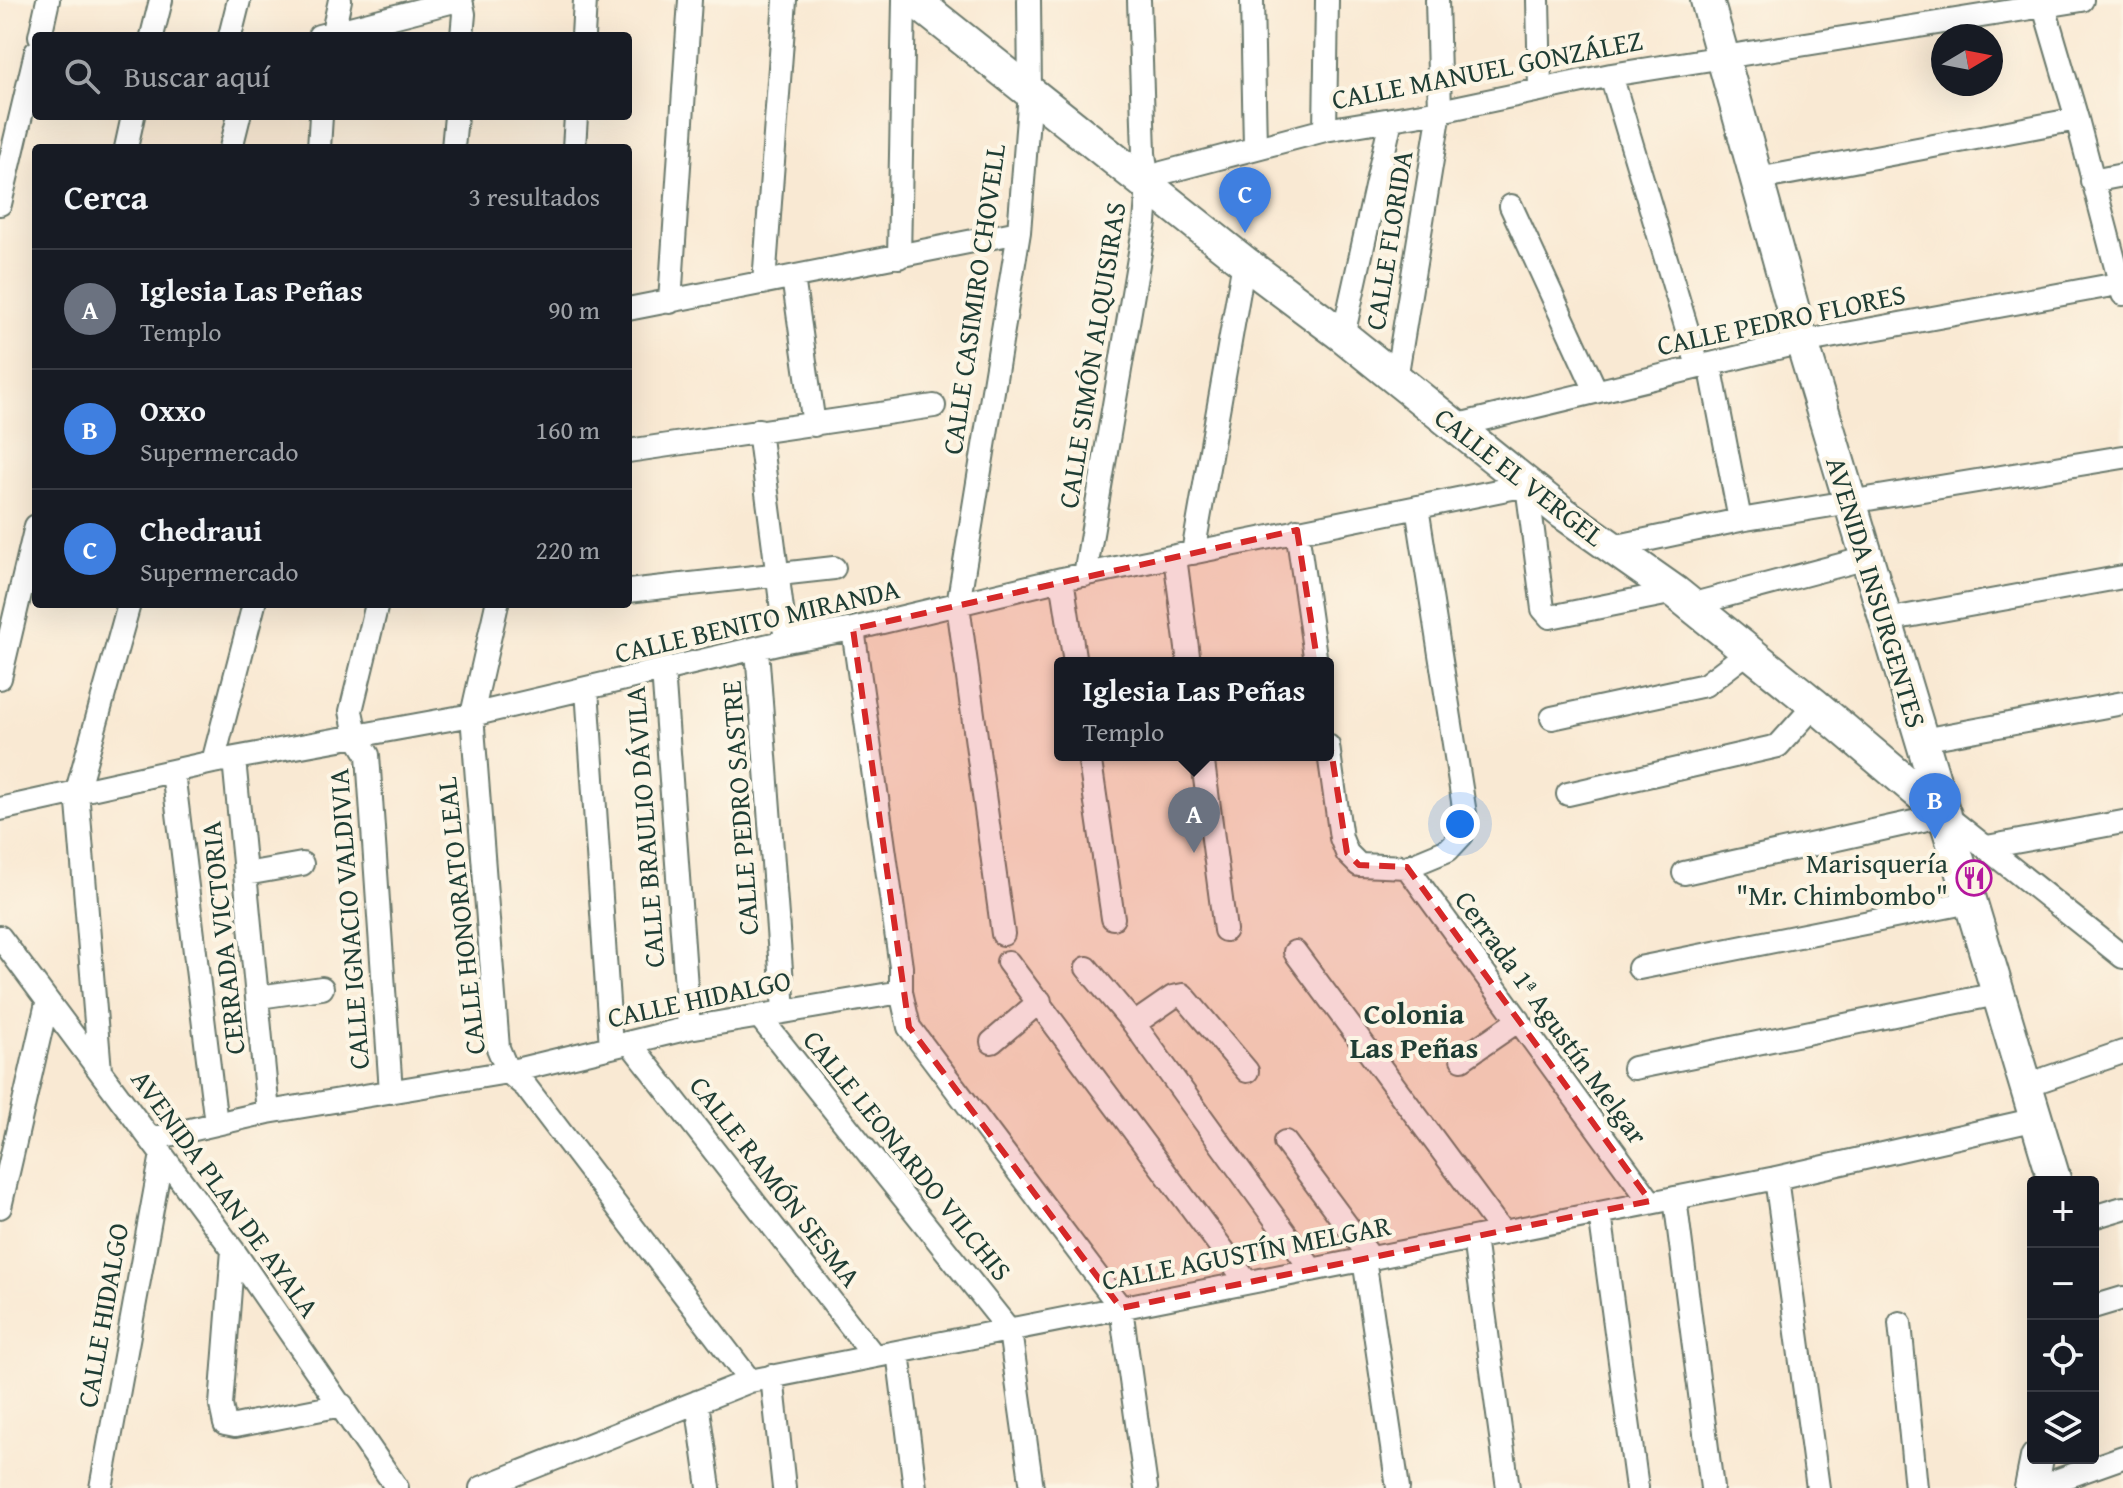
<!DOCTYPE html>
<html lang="es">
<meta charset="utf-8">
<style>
body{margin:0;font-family:"Gentium Book Plus",serif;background:#20242c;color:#f1f3f6}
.controls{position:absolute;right:24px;bottom:24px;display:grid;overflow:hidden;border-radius:8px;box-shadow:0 8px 32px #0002}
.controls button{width:72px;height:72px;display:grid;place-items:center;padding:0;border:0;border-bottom:2px solid #363941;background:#171b24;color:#f1f3f6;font:40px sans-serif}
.compass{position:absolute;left:1931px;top:24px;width:72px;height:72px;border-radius:50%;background:#171b24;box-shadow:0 8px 32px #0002;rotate:80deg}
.you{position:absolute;left:1460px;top:824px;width:28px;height:28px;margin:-20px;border:6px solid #fff;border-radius:50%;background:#1a73e8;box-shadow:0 0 0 12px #1a73e833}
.badge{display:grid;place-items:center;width:52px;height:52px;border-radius:50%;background:#b45309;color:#fff;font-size:26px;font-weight:700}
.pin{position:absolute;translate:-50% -66px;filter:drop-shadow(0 2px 4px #0008)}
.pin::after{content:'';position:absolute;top:42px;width:28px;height:24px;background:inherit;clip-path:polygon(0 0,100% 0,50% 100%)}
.popup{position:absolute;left:1054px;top:657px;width:280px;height:104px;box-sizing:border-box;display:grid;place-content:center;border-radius:8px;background:#171b24;filter:drop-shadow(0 2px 6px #0005);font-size:26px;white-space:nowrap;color:#9ea1a6}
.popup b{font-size:30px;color:#f1f3f6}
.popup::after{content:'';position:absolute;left:50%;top:100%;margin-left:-16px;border:16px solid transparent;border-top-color:#171b24}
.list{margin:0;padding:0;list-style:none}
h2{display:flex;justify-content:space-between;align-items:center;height:104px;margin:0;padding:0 32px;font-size:34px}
h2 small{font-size:26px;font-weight:400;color:#9ea1a6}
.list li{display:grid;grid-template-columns:52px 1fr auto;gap:24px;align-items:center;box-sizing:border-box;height:120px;padding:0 32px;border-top:2px solid #363941}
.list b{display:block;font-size:30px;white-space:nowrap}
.list p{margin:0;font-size:26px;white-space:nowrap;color:#9ea1a6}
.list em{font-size:26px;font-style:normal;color:#9ea1a6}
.icon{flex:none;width:44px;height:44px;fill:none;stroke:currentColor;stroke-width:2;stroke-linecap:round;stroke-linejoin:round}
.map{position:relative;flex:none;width:2123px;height:1488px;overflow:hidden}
.search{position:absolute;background:#171b24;box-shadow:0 8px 32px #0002;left:32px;top:32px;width:600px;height:88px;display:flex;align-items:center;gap:20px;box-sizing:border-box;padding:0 28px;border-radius:8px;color:#9ea1a6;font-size:30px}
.panel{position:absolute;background:#171b24;box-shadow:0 8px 32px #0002;left:32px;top:144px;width:600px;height:464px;border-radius:8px}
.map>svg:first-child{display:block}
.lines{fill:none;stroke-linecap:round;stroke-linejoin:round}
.street-casing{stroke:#6b796c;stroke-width:26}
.secondary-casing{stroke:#6b796c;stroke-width:36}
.street{stroke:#fff;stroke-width:22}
.secondary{stroke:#fff;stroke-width:32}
.marked{fill:#d62828;fill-opacity:0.2;stroke:#d62828;stroke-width:6;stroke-dasharray:16 10;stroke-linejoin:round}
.labels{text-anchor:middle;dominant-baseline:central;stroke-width:8;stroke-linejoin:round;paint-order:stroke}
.street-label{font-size:28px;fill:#1f3d34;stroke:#fcf5e5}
.poi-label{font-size:28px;fill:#1f3d34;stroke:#fcf5e5;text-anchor:end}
.neighbourhood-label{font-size:30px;font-weight:bold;fill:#1f3d34;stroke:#fcf5e5}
</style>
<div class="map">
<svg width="2123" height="1488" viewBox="0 0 2123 1488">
<rect width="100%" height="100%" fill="#fcf5e5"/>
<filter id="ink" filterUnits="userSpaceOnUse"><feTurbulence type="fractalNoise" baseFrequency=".0125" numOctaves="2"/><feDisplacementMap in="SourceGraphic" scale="16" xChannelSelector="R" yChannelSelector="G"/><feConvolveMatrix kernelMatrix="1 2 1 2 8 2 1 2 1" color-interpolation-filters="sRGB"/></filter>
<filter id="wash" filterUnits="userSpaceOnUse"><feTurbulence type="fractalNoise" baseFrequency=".006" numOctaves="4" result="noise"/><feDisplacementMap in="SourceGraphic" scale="32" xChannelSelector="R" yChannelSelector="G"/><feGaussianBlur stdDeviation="1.8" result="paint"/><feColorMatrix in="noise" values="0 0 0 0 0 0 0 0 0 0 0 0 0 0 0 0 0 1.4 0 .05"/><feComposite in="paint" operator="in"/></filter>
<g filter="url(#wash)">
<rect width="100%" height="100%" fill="#f9e9d3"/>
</g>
<g filter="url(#ink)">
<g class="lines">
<defs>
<path id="street" d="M461 0 464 14 462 36
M1252 0 1255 147
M1538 0 1540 89
M2042 0 2077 119 2123 294
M40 36 48 0
M152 36 161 0
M230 36 239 0
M319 36 458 0
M332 36 340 0
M583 36 585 0
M1611 75 1698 366
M1325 130 1327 0
M126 148 133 116
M231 148 239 116
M319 148 321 116
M453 148 456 116
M574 148 576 116
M1758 179 2077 119
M2092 181 2123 175
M1148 185 1162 173 1325 130 1440 111 1611 75 2082 0
M0 204 36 52
M1511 206 1596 391
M899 257 904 0
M793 277 814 425
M764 283 785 0
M670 302 690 0
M628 309 1019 232
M1343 336 1391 119
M1710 364 1740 520
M1396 379 1440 111 1437 0
M1454 426 1802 342 2123 283
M759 430 786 641
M628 451 934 406
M1297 530 1316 663
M1613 547 1740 520 2123 457
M1193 553 1244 262
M1175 557 1189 663
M1085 575 1145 223 1148 185 1144 153 1139 0
M1062 579 1075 663
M628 591 834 568
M377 604 351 711 356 735 368 755 391 1092
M497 604 472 715 498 1048 508 1072 526 1087 750 1381
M1690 605 1867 558
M1886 620 2123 577
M853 629 901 967V992L909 1027 1121 1308 1146 1488
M757 649 784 1010
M663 670 689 1028
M0 678 36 526
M587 689 611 1047
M1552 718 1705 685 1748 652
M1922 740 2123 703
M1328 746 1341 838 1347 853 1359 865 1407 867 1448 850 1462 835 1465 814 1417 507
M1089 755 1113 918
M1202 755 1225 930
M234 759 268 1112
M213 762 254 604
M173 772 216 1124
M1568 794 1778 746 1815 705
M0 809 213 762 472 715 786 641 853 629 1062 579 1527 485 1543 609 1550 617 1675 592
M1987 847 2123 822
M1407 867 1650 1201
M1684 873 1945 815 2123 957
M246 874 302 864
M1003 934 958 605 1019 232 1030 92 1029 0
M0 937 233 1250 397 1488
M1295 952 1503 1233
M1008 962 1247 1282
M1087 968 1134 1024 1312 1270
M1639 968 1970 902
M259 997 322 988
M759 1016 1010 1331 1032 1488
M1134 1024 1173 997 1183 995 1247 1071
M992 1042 1040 1001
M630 1043 874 1356
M1462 1059 1519 1020
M1634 1068 1997 994
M100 1071 77 791 129 604
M2027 1085 2123 1052
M151 1139 268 1112 508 1072 689 1028 901 992
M1285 1142 1371 1258
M1776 1178 1818 1488
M1675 1198 1712 1488
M0 1207 47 1003
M1600 1213 1637 1488
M2093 1217 2123 1208
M1474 1238 1508 1488
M233 1250 221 1405 225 1424 235 1426 342 1405
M1364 1259 1398 1488
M2093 1307 2123 1298
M1900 1323 1916 1488
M898 1352 915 1488
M772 1376 784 1488
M697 1402 709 1488
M101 1488 162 1154
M481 1488 750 1381 1776 1178 2037 1119
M2046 1488 2058 1480 2123 1457"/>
<path id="secondary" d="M914 0 1244 262 1343 336 1563 513 1675 592 1815 705 1945 815
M1707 0 1802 342 2055 1182
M2031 1488 2037 1458"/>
</defs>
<!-- street casing -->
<use href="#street" class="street-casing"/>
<!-- secondary casing -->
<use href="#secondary" class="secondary-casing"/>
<!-- street -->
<use href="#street" class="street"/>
<!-- secondary -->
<use href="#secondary" class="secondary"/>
</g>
</g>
<!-- marked area -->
<path class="marked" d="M1297 530 1347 853 1359 865 1407 867 1650 1201 1121 1308 909 1027 853 629Z"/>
<!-- icons -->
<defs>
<symbol id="restaurant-ring" viewBox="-11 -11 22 22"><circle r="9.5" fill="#fcf5e5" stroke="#b5179e" stroke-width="1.5"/><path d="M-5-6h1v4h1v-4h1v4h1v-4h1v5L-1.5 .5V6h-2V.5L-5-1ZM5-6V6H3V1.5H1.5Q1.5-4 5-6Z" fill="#b5179e"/></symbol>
</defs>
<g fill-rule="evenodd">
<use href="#restaurant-ring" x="1954" y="858" width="40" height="40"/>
</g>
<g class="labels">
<!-- street labels -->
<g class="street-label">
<text transform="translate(1487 69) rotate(-11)">CALLE MANUEL GONZÁLEZ</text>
<text transform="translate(1388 240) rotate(-81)">CALLE FLORIDA</text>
<text transform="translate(973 299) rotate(-82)">CALLE CASIMIRO CHOVELL</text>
<text transform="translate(1781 319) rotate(-12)">CALLE PEDRO FLORES</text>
<text transform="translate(1091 355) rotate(-81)">CALLE SIMÓN ALQUISIRAS</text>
<text transform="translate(1520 476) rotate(38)">CALLE EL VERGEL</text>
<text transform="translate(1877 592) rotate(73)">AVENIDA INSURGENTES</text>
<text transform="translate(757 620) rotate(-13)">CALLE BENITO MIRANDA</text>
<text transform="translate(739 808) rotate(-94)">CALLE PEDRO SASTRE</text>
<text transform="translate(644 827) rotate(-94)">CALLE BRAULIO DÁVILA</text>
<text transform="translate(460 916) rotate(-96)">CALLE HONORATO LEAL</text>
<text transform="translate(348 919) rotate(-94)">CALLE IGNACIO VALDIVIA</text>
<text transform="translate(222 938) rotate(-96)">CERRADA VICTORIA</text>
<text transform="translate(699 998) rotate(-12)">CALLE HIDALGO</text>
<text transform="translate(1552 1017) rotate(54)">Cerrada 1ª Agustín Melgar</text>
<text transform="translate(908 1155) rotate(51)">CALLE LEONARDO VILCHIS</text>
<text transform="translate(776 1181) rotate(52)">CALLE RAMÓN SESMA</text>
<text transform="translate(226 1193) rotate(54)">AVENIDA PLAN DE AYALA</text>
<text transform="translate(1246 1252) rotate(-11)">CALLE AGUSTÍN MELGAR</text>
<text transform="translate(102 1315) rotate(-80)">CALLE HIDALGO</text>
</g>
<!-- poi labels -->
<g class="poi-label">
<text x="1948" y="862">Marisquería<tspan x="1948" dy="32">"Mr. Chimbombo"</tspan></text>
</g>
<!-- neighbourhood labels -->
<g class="neighbourhood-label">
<text x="1414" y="1013">Colonia<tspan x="1414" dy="34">Las Peñas</tspan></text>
</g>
</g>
</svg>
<div class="controls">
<button>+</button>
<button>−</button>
<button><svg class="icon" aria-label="locate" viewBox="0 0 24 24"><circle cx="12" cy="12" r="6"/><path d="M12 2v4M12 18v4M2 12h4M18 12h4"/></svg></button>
<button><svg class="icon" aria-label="layers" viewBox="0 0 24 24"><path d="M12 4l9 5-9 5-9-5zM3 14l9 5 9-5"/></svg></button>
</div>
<svg class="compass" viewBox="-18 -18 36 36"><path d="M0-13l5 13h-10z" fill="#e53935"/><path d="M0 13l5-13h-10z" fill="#9ea1a6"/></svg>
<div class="you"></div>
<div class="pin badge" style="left:1194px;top:853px;background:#6b7280">A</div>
<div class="popup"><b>Iglesia Las Peñas</b>Templo</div>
<div class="pin badge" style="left:1935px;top:839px;background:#3f7fe0">B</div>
<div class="pin badge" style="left:1245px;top:233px;background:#3f7fe0">C</div>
<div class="search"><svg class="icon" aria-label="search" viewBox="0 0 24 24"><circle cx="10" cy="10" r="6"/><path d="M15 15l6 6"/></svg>Buscar aquí</div>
<section class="panel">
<h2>Cerca<small>3 resultados</small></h2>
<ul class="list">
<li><span class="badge" style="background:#6b7280">A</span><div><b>Iglesia Las Peñas</b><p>Templo</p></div><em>90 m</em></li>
<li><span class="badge" style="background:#3f7fe0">B</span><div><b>Oxxo</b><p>Supermercado</p></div><em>160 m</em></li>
<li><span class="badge" style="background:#3f7fe0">C</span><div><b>Chedraui</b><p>Supermercado</p></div><em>220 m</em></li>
</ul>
</section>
</div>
